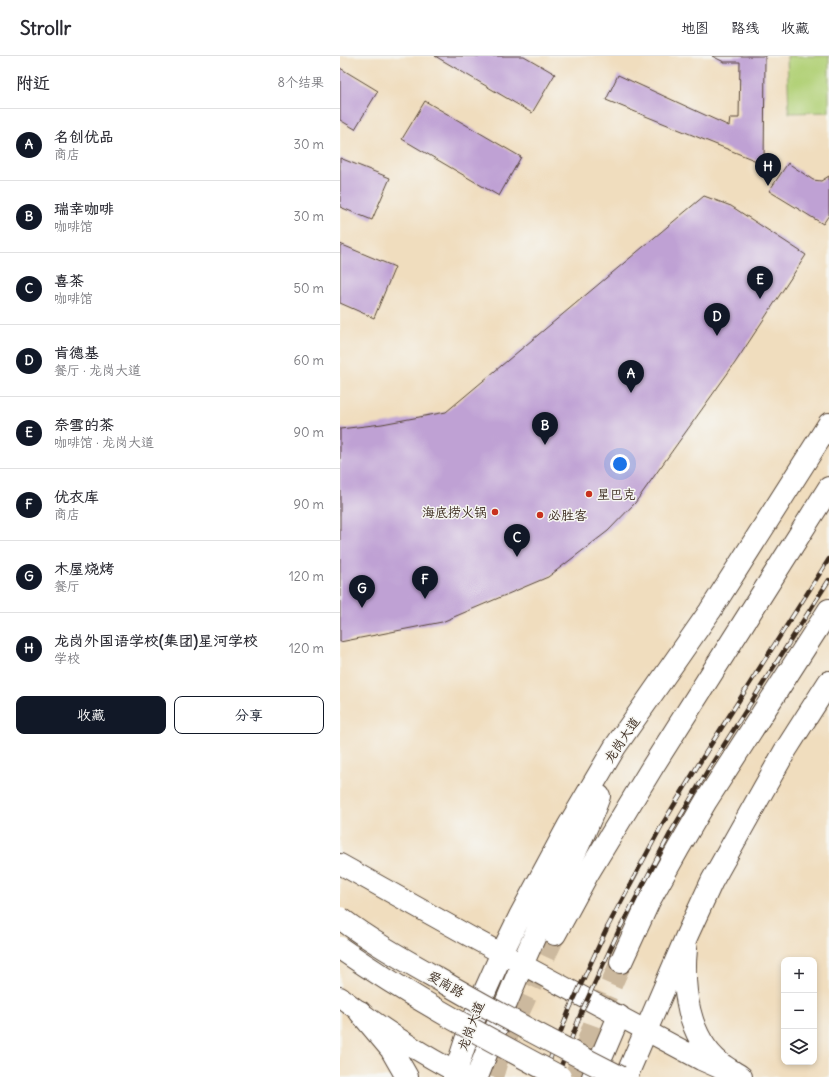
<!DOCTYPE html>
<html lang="zh">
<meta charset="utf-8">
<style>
body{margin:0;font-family:Delius,"LXGW WenKai TC",sans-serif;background:#f2f2f3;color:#2b2b33}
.controls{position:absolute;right:12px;bottom:12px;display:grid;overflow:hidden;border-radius:8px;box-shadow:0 2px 6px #0003}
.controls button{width:36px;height:36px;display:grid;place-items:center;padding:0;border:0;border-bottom:1px solid #e1e1e2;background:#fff;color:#2b2b33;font:20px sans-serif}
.you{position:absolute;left:280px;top:408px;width:14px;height:14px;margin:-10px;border:3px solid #fff;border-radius:50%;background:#1a73e8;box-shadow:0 0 0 6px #1a73e833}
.badge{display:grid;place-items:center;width:26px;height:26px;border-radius:50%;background:#111827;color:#fff;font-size:13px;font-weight:700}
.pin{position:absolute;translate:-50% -33px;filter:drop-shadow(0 1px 2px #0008)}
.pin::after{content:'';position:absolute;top:21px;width:14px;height:12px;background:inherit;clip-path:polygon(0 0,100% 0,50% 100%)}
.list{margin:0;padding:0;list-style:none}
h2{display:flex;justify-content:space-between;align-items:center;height:52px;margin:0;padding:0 16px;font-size:17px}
h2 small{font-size:13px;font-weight:400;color:#7c7c81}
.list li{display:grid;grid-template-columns:26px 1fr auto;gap:12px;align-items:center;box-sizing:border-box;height:72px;padding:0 16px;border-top:1px solid #e1e1e2}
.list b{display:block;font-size:15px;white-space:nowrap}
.list p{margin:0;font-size:13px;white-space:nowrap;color:#7c7c81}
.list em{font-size:13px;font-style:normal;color:#7c7c81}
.actions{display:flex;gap:8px;padding:12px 16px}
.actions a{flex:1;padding:9px 0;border:1px solid #111827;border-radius:8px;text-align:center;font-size:14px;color:#111827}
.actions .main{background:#111827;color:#fff}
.icon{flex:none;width:22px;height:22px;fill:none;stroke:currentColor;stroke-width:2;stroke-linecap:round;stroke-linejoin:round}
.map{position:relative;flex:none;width:489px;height:1021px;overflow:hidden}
header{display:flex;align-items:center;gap:24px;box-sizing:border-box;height:56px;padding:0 20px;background:#fff;border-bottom:1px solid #e1e1e2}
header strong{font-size:19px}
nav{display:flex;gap:22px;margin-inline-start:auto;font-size:14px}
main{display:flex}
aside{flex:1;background:#fff}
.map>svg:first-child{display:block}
.garden{fill:#b2d178;stroke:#767e4b}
.building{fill:#bfa1d4}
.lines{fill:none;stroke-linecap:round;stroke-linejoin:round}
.trunk-tunnel{stroke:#ccb99e;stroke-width:22;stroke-dasharray:22 11;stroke-linecap:butt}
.tertiary-casing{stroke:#564536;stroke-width:22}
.primary-casing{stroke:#564536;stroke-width:24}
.trunk-casing{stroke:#564536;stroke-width:24}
.tertiary{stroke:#fff;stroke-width:20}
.primary{stroke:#fff;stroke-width:22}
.trunk{stroke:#fff;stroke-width:22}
.rail-casing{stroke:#3b2a1e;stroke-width:4.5}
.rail{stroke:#f6f6f2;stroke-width:3;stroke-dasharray:9;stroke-linecap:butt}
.secondary-bridge-casing{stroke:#564536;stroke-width:24;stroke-linecap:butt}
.secondary-bridge{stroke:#fff;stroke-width:22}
.poi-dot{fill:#c8321e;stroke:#f6f6f2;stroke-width:1.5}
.labels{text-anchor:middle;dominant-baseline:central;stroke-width:3;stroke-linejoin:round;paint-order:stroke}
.poi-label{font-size:13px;fill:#3b2a1e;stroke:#f6f6f2;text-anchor:start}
.street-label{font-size:13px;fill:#3b2a1e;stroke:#f6f6f2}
</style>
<header>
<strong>Strollr</strong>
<nav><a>地图</a><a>路线</a><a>收藏</a></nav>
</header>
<main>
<aside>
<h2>附近<small>8个结果</small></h2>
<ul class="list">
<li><span class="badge">A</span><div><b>名创优品</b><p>商店</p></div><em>30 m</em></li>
<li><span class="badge">B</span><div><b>瑞幸咖啡</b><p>咖啡馆</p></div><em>30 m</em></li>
<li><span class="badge">C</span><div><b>喜茶</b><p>咖啡馆</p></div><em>50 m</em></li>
<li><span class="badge">D</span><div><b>肯德基</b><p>餐厅 · 龙岗大道</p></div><em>60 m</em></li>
<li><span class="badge">E</span><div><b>奈雪的茶</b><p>咖啡馆 · 龙岗大道</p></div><em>90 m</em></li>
<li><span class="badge">F</span><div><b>优衣库</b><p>商店</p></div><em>90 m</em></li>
<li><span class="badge">G</span><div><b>木屋烧烤</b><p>餐厅</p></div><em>120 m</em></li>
<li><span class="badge">H</span><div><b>龙岗外国语学校(集团)星河学校</b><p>学校</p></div><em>120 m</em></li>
</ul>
<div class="actions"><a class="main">收藏</a><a>分享</a></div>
</aside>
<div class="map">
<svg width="489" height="1021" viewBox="0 0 489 1021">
<rect width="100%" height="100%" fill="#f6f6f2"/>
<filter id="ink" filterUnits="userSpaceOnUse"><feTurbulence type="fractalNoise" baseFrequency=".025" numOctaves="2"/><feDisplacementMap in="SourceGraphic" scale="8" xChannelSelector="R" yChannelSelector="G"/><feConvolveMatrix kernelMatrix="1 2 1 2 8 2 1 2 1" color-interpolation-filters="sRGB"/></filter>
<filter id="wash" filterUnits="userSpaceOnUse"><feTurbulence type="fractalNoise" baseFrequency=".012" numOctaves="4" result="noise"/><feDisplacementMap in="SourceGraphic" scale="16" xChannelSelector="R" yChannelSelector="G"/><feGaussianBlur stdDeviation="0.9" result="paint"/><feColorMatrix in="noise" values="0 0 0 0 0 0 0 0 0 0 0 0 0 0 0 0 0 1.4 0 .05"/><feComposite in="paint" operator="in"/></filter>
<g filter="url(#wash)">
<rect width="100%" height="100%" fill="#f0ddbe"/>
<!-- garden -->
<path class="garden" d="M447 0H489V56L449 57Z"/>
<g id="blocks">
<!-- building -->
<path class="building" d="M95 0H184L215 18 192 57Z
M372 0H425L424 108 266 44 278 19 389 70 390 62H399L400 6H384Z
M0 12 38 35 15 73 0 64Z
M85 45 181 101 159 140 62 83Z
M0 102 50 122 32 164 0 151Z
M448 107 473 124 481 125 489 120V159L483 168 429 135Z
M364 140 391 150 466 199 395 307 295 447 268 475 208 521 102 566 0 586V373L42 368 106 356Z
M0 188 55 211 34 262 0 247Z"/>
</g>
</g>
<g filter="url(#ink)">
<use href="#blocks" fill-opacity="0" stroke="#564536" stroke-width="1"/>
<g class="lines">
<!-- trunk-tunnel -->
<path class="trunk-tunnel" d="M152 1021 159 998 215 878
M235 1021 255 966 281 906"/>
<defs>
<path id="tertiary" d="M0 808 129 880 361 1004 386 1015
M0 941C40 971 81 999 126 1021"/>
<path id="primary" d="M346 893C342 932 348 981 380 1007 386 1012 394 1016 401 1021
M20 956 51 993 67 1021
M114 1021 126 984 145 935 162 897 180 860 229 769 275 691 370 555 489 368
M137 1021C157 970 176 919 200 869 220 826 243 785 259 740
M253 1021 279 960
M286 1021 348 877 372 825 445 695 489 626"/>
<path id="trunk" d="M215 878 248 817 313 710 489 432
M281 906 309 845 338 793 366 745 489 554"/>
</defs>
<!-- tertiary casing -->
<use href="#tertiary" class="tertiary-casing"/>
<!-- primary casing -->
<use href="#primary" class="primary-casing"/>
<!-- trunk casing -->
<use href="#trunk" class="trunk-casing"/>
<!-- tertiary -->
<use href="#tertiary" class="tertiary"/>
<!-- primary -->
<use href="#primary" class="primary"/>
<!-- trunk -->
<use href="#trunk" class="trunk"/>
<defs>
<path id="rail" d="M203 1021 230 952 268 870 322 769 363 701 489 503
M217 1021 241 957 279 874 331 776 368 714 489 524"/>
</defs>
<!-- rail casing -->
<use href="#rail" class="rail-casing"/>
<!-- rail -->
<use href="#rail" class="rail"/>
<defs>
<path id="secondary-bridge" d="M0 862C29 884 61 902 93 920 154 956 217 989 280 1021
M0 892C70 941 145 981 220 1021"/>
</defs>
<!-- secondary-bridge casing -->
<use href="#secondary-bridge" class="secondary-bridge-casing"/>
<!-- secondary-bridge -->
<use href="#secondary-bridge" class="secondary-bridge"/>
</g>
</g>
<!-- markers -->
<g class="poi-dot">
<circle cx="249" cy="438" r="4"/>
<circle cx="155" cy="456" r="4"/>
<circle cx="200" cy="459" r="4"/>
</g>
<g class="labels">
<!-- poi labels -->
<g class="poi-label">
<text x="257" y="438">星巴克</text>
<text x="147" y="456" text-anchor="end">海底捞火锅</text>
<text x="208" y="459">必胜客</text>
</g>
<!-- street labels -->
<g class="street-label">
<text transform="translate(282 684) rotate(-56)">龙岗大道</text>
<text transform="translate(106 928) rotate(30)">爱南路</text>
<text transform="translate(131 970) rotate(-69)">龙岗大道</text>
</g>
</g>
</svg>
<div class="controls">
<button>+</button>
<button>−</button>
<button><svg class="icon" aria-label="layers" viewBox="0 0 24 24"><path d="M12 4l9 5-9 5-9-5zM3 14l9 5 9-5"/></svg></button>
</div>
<div class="you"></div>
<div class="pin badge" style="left:291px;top:337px">A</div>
<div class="pin badge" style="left:205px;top:389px">B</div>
<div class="pin badge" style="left:177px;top:501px">C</div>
<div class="pin badge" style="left:377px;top:280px">D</div>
<div class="pin badge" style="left:420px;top:243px">E</div>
<div class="pin badge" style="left:85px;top:543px">F</div>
<div class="pin badge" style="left:22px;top:552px">G</div>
<div class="pin badge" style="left:428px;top:130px">H</div>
</div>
</main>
